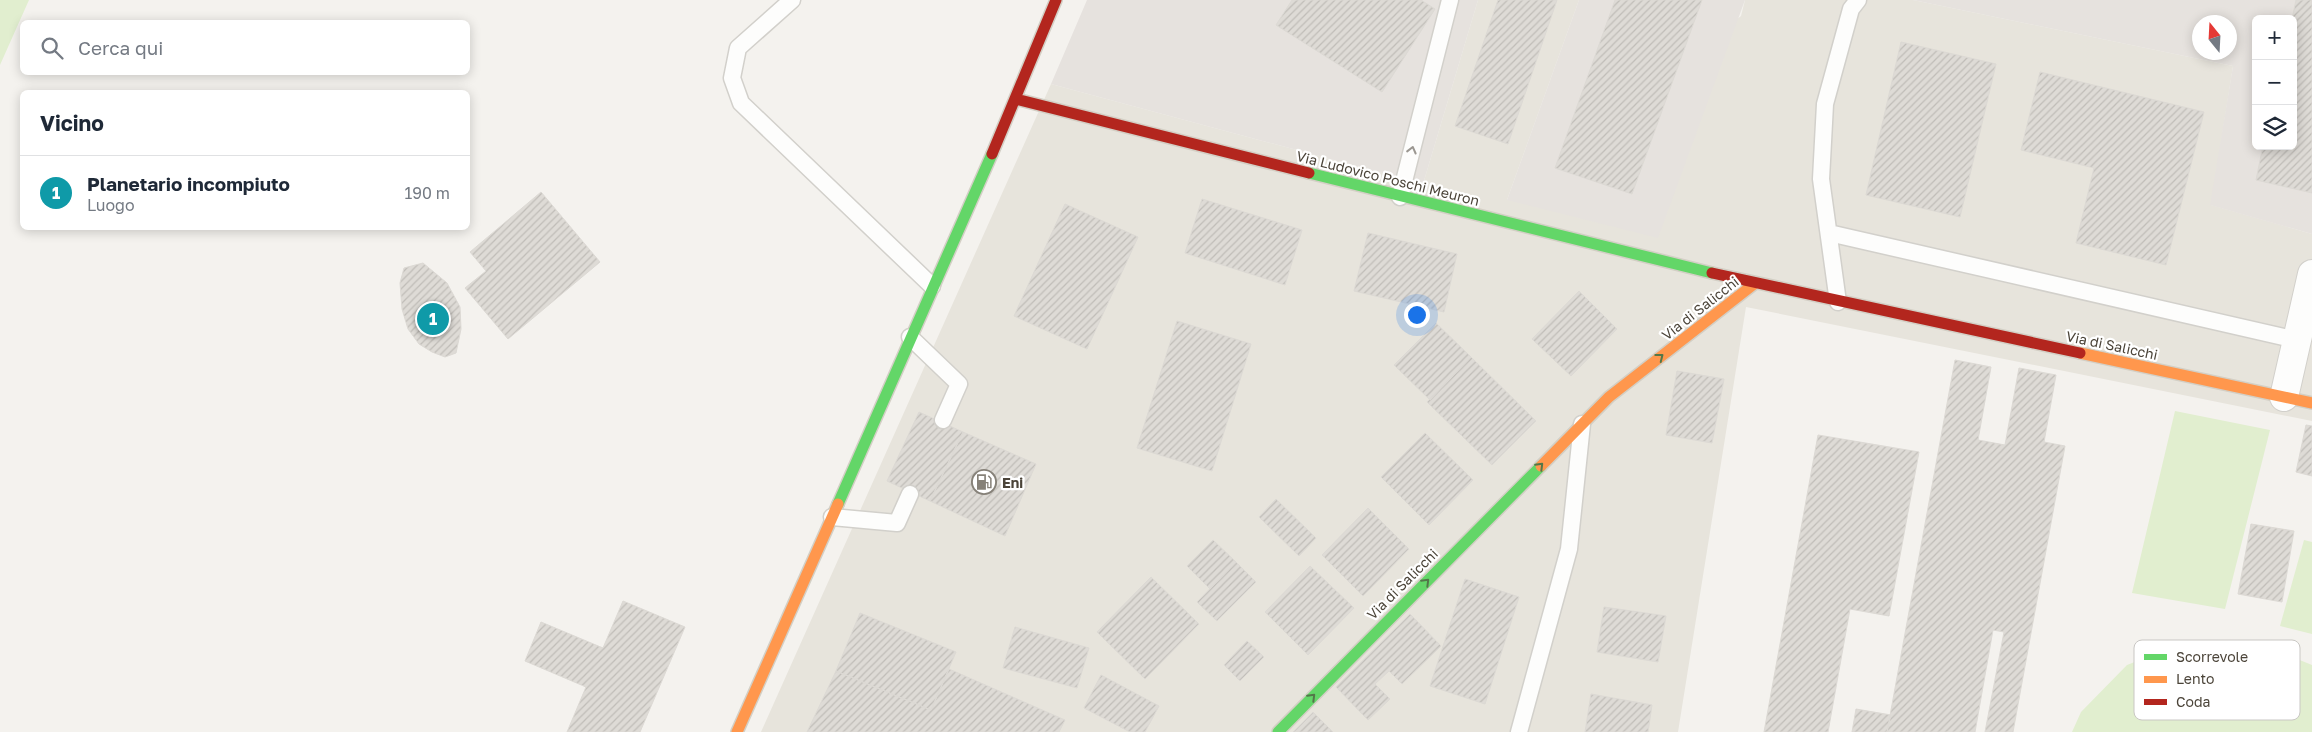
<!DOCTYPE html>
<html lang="it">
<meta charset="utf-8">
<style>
body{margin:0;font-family:"Golos Text",sans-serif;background:#f2f2f3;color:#1f2937}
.controls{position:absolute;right:15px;top:15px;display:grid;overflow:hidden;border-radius:8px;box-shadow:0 2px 12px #0003}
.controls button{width:45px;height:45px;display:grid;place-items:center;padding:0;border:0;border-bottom:1px solid #e0e1e3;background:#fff;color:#1f2937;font:25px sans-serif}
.compass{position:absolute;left:2192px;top:15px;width:45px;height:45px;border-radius:50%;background:#fff;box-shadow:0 2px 12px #0003;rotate:342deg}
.you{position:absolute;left:1416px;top:314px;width:18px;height:18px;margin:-12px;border:4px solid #fff;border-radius:50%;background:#1a73e8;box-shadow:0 0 0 8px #1a73e833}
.badge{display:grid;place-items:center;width:32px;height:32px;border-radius:50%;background:#0b8043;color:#fff;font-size:16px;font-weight:700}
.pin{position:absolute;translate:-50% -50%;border:2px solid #fff;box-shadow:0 1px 5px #0006}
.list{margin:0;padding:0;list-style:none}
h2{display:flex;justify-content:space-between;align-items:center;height:65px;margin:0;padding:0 20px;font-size:21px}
h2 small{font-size:16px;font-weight:400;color:#747a83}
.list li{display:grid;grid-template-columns:32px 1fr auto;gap:15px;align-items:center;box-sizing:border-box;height:75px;padding:0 20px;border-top:1px solid #e0e1e3}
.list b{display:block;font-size:19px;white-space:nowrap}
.list p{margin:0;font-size:16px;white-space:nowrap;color:#747a83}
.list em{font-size:16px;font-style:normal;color:#747a83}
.icon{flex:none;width:28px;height:28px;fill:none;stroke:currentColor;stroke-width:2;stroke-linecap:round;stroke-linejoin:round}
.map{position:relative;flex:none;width:2312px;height:732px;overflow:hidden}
.search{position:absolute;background:#fff;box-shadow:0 2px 12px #0003;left:20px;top:20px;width:450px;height:55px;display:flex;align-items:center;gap:12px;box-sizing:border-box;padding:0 18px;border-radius:8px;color:#747a83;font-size:19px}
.panel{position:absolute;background:#fff;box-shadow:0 2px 12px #0003;left:20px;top:90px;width:450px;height:140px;border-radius:8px}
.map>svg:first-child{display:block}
.residential{fill:#e7e4dc}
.industrial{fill:#e6e2de;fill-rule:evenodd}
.park{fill:#e1eecf}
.building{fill:url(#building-hatch);stroke:#dcd9d4}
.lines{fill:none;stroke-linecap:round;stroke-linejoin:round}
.lane-casing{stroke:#d2d0cb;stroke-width:19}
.street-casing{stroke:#d2d0cb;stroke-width:30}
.fast-casing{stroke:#d3cfc5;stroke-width:14}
.slow-casing{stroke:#d3cfc5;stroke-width:14}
.jam-casing{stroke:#d3cfc5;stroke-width:14}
.lane{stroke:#fdfdfc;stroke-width:16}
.street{stroke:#fdfdfc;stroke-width:28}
.fast{stroke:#63d668;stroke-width:11}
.slow{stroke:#ff974d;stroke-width:11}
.jam{stroke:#b3261e;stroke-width:11}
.oneway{stroke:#9b9791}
.oneway2{stroke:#537749}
.labels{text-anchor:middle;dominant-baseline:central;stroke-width:4.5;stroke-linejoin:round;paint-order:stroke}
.street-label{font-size:14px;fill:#4b4439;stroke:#fff}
.poi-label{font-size:14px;font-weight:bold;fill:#4b4439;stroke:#fff;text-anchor:start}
.key{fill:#fff;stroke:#c9c7c4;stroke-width:1}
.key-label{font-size:14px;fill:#4b4439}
</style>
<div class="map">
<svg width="2312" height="732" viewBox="0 0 2312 732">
<defs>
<pattern id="building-hatch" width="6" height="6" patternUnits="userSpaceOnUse" patternTransform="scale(1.25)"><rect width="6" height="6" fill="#dedbd6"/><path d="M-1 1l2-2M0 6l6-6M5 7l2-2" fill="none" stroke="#c0bdb8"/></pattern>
</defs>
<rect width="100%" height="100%" fill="#f4f2ee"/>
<!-- residential -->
<path class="residential" d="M1478 0H1579L1507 200 1741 16 1745 0H1913L2233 66 2211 205 2312 234V421L1746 307 1678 732H761L1051 84 1423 184Z"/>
<!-- industrial -->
<path class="industrial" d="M1087 0H1478L1423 184 1051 84Z
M1579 0H1745L1658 238 1507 200Z
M1913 0H2312V234L2210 205 2233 66ZM2256 19H2293V146H2256ZM2200 22H2230V52H2200Z"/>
<!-- park -->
<path class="park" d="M0 0H29L0 65Z
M2175 411 2270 430 2225 609 2132 593Z
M2304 540 2312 542V634L2280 626Z
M2188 641H2253L2312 665V732H2072L2081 712 2127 665Z"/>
<!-- building -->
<path class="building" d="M1292 0H1421L1435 9 1382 92 1276 25Z
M1498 0H1557L1508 144 1455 126Z
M1615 0H1702L1632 194 1555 168Z
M2296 0H2312V193L2256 180 2263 146H2293L2292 19Z
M1901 42 1996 64 1960 217 1866 195Z
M2040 72 2204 112 2166 265 2076 243 2094 168 2021 150Z
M541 192 600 262 508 339 465 288 486 271 470 252Z
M1202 199 1302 230 1285 285 1185 253Z
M1065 204 1138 237 1087 349 1014 316Z
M1368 233 1457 254 1444 312 1354 291Z
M423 263 447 283 460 307 461 329 456 353 445 357 432 352 419 344 408 329 402 309 400 283 404 268Z
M1579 291 1617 329 1571 376 1532 339Z
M1177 321 1251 344 1212 471 1137 448Z
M1436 323 1471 357 1430 400 1394 365Z
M1471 357 1536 421 1492 465 1427 402Z
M1955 360 1991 367 1978 440 2005 445 2019 368 2056 375 2044 442 2065 446 2013 732H1985L2004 632 1993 630 1975 732H1887Z
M1677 371 1724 379 1712 443 1666 435Z
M919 412 963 432 930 501 887 481Z
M2306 425 2312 426V476L2296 472Z
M963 432 1036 464 1005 536 930 501Z
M1425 433 1473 480 1429 525 1381 477Z
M1818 435 1919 452 1889 616 1850 609 1828 732H1764Z
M1276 499 1316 538 1299 556 1259 517Z
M1368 508 1409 549 1363 596 1322 555Z
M2251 524 2294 531 2282 602 2238 594Z
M1213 540 1236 562 1210 589 1187 566Z
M1236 562 1256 582 1217 621 1197 602Z
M1310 566 1354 608 1308 655 1265 612Z
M1151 577 1199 624 1145 679 1097 632Z
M1465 579 1519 597 1485 704 1430 686Z
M623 601 685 627 640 732H567L586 687 525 661 541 622 603 648Z
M1604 607 1666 616 1658 662 1597 652Z
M860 613 956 652 931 710 836 671Z
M1410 614 1441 646 1402 684 1389 671 1375 684 1390 699 1368 720 1336 687Z
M1015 627 1089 648 1077 688 1003 668Z
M1247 641 1264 657 1240 681 1224 665Z
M949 669 1065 720 1059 732H807L836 671 931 710Z
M1101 675 1159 706 1145 732H1130L1084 708Z
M1591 694 1652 705 1648 732H1585Z
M1856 709 1891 715 1887 732H1852Z
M1313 712 1333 732H1293Z"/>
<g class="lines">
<defs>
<path id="lane" d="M792 0 738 48 732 78 741 103 932 286
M1400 197 1450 0
M1829 233 2297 340
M1838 302 1821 179 1825 104 1851 9 1858 0
M910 337 959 384 943 420
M832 517 897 523 910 494
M1519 732 1569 549 1582 424"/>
<path id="street" d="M2284 397 2312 274"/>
<path id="fast" d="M1309 173 1712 273
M838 504 992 154
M1278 732 1541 466"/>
<path id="slow" d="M2080 353 2312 403
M1541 466 1609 397 1754 284
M737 732 838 504"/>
<path id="jam" d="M1016 99 1309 173
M992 154 1056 0
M1712 273 2080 353"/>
</defs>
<!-- lane casing -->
<use href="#lane" class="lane-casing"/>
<!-- street casing -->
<use href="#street" class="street-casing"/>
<!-- fast casing -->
<use href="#fast" class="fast-casing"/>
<!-- slow casing -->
<use href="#slow" class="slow-casing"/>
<!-- jam casing -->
<use href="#jam" class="jam-casing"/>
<!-- lane -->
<use href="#lane" class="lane"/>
<!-- street -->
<use href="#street" class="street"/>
<!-- fast -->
<use href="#fast" class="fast"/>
<!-- slow -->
<use href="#slow" class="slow"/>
<!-- jam -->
<use href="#jam" class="jam"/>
</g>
<!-- one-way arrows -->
<defs><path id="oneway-chevron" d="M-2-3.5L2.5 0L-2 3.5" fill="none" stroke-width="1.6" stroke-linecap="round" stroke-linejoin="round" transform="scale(1.25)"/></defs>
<use class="oneway" href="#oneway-chevron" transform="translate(1412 150) rotate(-76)"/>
<g class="oneway2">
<use href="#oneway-chevron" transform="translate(1660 357) rotate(-38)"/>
<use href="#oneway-chevron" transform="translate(1540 466) rotate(-45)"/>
<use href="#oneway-chevron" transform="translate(1426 582) rotate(-45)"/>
<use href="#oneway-chevron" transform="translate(1312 697) rotate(-45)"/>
</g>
<!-- icons -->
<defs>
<symbol id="fuel-ring" viewBox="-11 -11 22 22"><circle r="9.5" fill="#fff" stroke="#868178" stroke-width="1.5"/><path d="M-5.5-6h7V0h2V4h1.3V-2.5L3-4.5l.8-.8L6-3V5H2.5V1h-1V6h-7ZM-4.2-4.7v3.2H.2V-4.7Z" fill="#868178"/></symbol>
</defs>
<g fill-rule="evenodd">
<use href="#fuel-ring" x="970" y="468" width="28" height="28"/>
</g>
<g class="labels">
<!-- street labels -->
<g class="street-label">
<text transform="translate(1388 178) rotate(14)">Via Ludovico Poschi Meuron</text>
<text transform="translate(1700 308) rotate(-38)">Via di Salicchi</text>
<text transform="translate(2112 345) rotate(12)">Via di Salicchi</text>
<text transform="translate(1402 584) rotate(-45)">Via di Salicchi</text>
</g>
<!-- poi labels -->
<g class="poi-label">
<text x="1002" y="482">Eni</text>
</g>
</g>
<!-- legend -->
<rect x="2134" y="640" width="166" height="80" rx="8" class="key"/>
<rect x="2144" y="654" width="23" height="6" fill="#63d668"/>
<rect x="2144" y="676" width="23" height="7" fill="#ff974d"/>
<rect x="2144" y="699" width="23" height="6" fill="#b3261e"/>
<g class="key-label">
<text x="2176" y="662">Scorrevole</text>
<text x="2176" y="684">Lento</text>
<text x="2176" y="707">Coda</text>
</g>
</svg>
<div class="controls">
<button>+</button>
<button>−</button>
<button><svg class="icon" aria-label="layers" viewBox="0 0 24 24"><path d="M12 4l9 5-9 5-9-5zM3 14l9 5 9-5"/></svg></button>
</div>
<svg class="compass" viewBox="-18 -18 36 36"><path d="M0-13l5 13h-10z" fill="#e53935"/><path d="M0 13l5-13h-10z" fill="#747a83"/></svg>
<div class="you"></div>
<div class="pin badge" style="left:433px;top:319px;background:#0f9aa8">1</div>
<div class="search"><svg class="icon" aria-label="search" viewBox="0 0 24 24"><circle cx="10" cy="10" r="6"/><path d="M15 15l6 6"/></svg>Cerca qui</div>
<section class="panel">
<h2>Vicino<small></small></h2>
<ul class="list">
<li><span class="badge" style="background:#0f9aa8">1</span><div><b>Planetario incompiuto</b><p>Luogo</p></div><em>190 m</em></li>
</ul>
</section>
</div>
